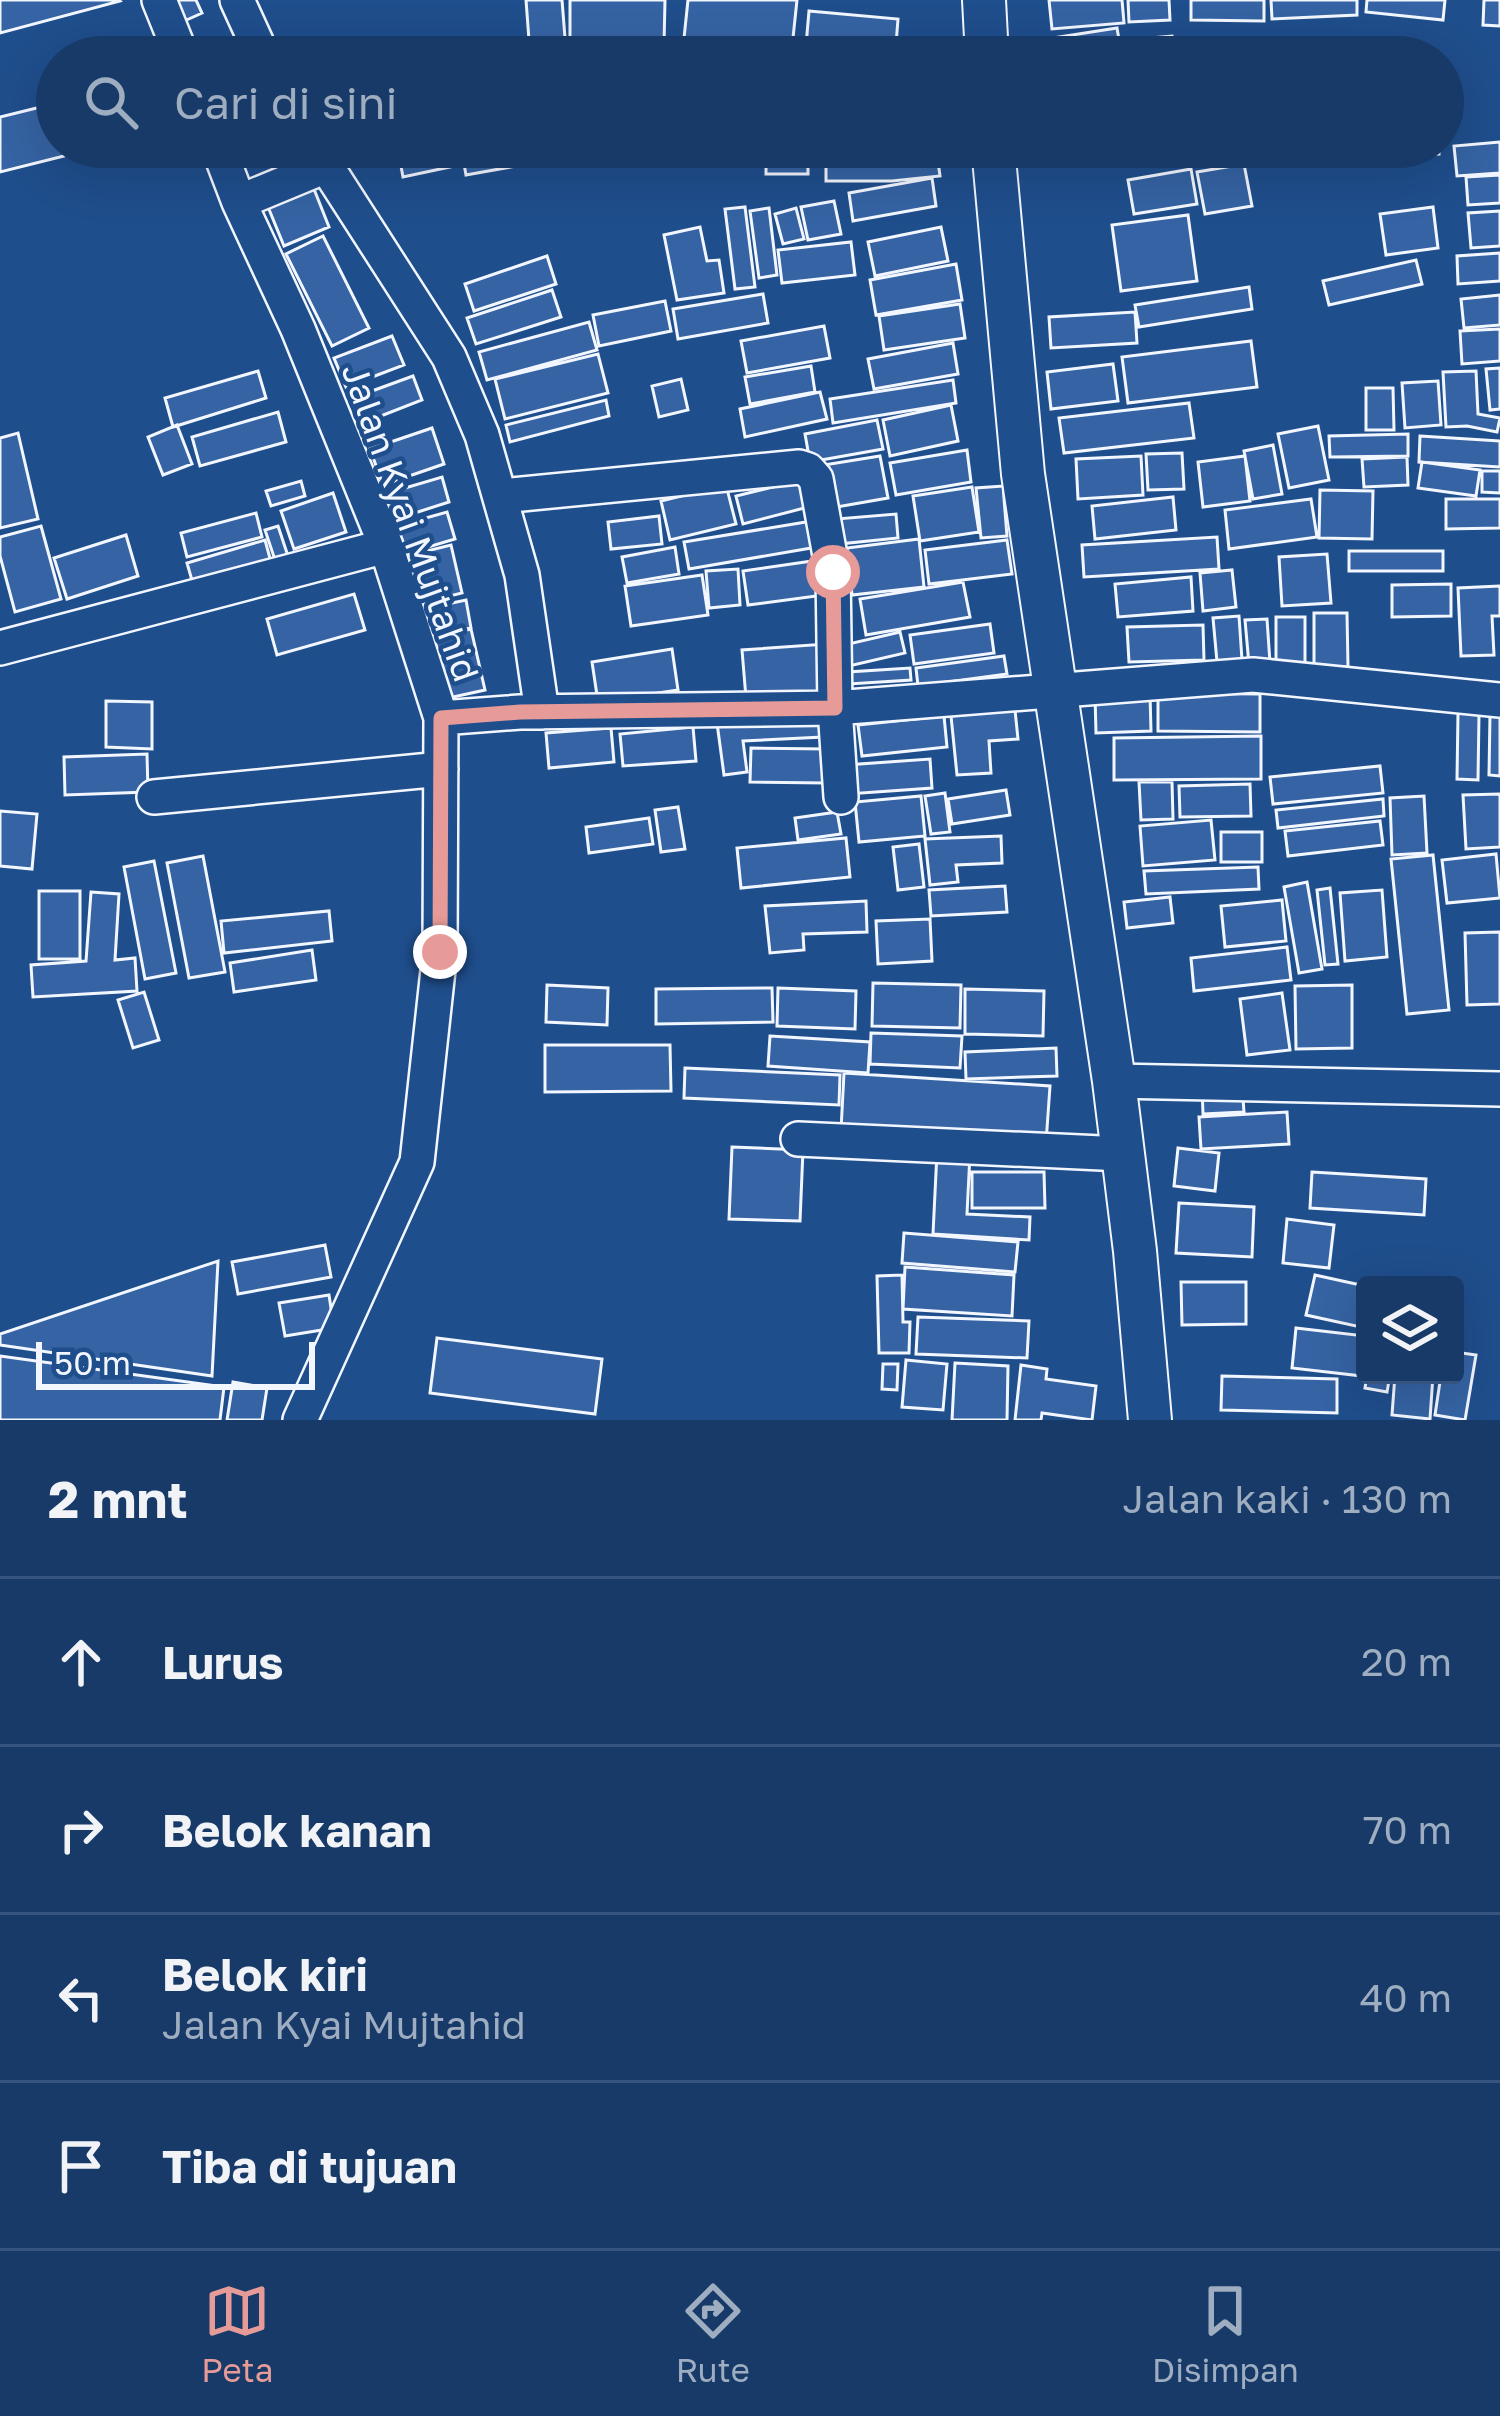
<!DOCTYPE html>
<html lang="id">
<meta charset="utf-8">
<style>
body{margin:0;font-family:"Golos Text",sans-serif;background:#20416f;color:#f1f3f6}
.controls{position:absolute;right:36px;bottom:36px;display:grid;overflow:hidden;border-radius:12px;box-shadow:0 12px 48px #0002}
.controls button{width:108px;height:108px;display:grid;place-items:center;padding:0;border:0;border-bottom:3px solid #36547d;background:#173a69;color:#f1f3f6;font:60px sans-serif}
.scale{position:absolute;left:36px;bottom:30px;width:279px;box-sizing:border-box;padding-left:12px;border:6px solid #f2f6ff;border-top:0;font-size:33px;line-height:42px;white-space:nowrap;color:#f2f6ff;-webkit-text-stroke:9px #1f4e8c;paint-order:stroke}
.stop{position:absolute;width:36px;height:36px;margin:-27px;border:9px solid #e69b98;border-radius:50%;background:#fff}
.stop.end{background:#e69b98;border-color:#fff;box-shadow:0 3px 12px #0008}
.list{margin:0;padding:0;list-style:none}
h2{display:flex;justify-content:space-between;align-items:center;height:156px;margin:0;padding:0 48px;font-size:51px}
h2 small{font-size:39px;font-weight:400;color:#9eadc0}
.list li{display:grid;grid-template-columns:78px 1fr auto;gap:36px;align-items:center;box-sizing:border-box;height:168px;padding:0 48px;border-top:3px solid #36547d}
.list b{display:block;font-size:45px;white-space:nowrap}
.list p{margin:0;font-size:39px;white-space:nowrap;color:#9eadc0}
.list em{font-size:39px;font-style:normal;color:#9eadc0}
.icon{flex:none;width:66px;height:66px;fill:none;stroke:currentColor;stroke-width:2;stroke-linecap:round;stroke-linejoin:round}
.map{position:relative;flex:none;width:1500px;height:1420px;overflow:hidden}
.search{position:absolute;background:#173a69;box-shadow:0 12px 48px #0002;left:36px;right:36px;top:36px;height:132px;display:flex;align-items:center;gap:30px;box-sizing:border-box;padding:0 42px;border-radius:66px;color:#9eadc0;font-size:45px}
.sheet{height:828px;background:#173a69}
nav{display:flex;justify-content:space-around;align-items:center;box-sizing:border-box;height:168px;border-top:3px solid #36547d;background:#173a69;font-size:33px;color:#9eadc0}
nav a{display:grid;justify-items:center;gap:6px}
nav .on{color:#e69b98}
.map>svg:first-child{display:block}
.building{fill:#3563a3;stroke:#f2f6ff;stroke-width:3}
.lines{fill:none;stroke-linecap:round;stroke-linejoin:round}
.minor-casing{stroke:#f2f6ff;stroke-width:38}
.tertiary-casing{stroke:#f2f6ff;stroke-width:46}
.minor{stroke:#1f4e8c;stroke-width:33}
.tertiary{stroke:#1f4e8c;stroke-width:42}
.route{stroke:#e69b98;stroke-width:15}
.labels{text-anchor:middle;dominant-baseline:central;stroke-width:9;stroke-linejoin:round;paint-order:stroke}
.street-label{font-size:36px;fill:#f2f6ff;stroke:#1f4e8c}
</style>
<div class="map">
<svg width="1500" height="1420" viewBox="0 0 1500 1420">
<rect width="100%" height="100%" fill="#1f4e8c"/>
<!-- building -->
<path class="building" d="M0 0H119L120 1 0 33Z
M175 0H196L202 13 182 22Z
M526 0H562L565 38 529 40Z
M570 0H665L664 45 570 43Z
M688 0H797L791 57H682Z
M1049 0H1122L1124 23 1052 29Z
M1128 0H1169L1170 20 1129 22Z
M1191 0H1264V21L1191 20Z
M1271 0H1357V15L1272 19Z
M1367 0H1445L1443 20 1366 12Z
M1484 0H1500V26L1483 25Z
M809 11 898 19 895 57H805Z
M1117 28 1122 57H1043L1040 40Z
M1172 36 1174 57H1126L1125 40Z
M57 103V147H100L0 172V117Z
M1500 142V173L1457 176 1454 146Z
M409 147H455L459 165 403 177 398 150Z
M461 147H622L466 175Z
M766 147H877V156H808V174H766Z
M888 147H936L940 176 892 181H826V164H890Z
M1047 147H1153L1154 156 1048 164Z
M1161 147H1224L1163 158Z
M1355 147H1439V154L1355 156Z
M1244 164 1252 206 1205 214 1197 172Z
M1191 169 1197 204 1134 214 1128 180Z
M1500 175V203L1468 205 1466 177Z
M932 178 936 206 853 221 849 193Z
M310 179 329 227 284 246 264 197Z
M834 201 841 234 808 240 801 207Z
M745 207 755 287 735 289 725 209Z
M1433 207 1438 248 1386 255 1380 214Z
M769 208 777 275 759 278 750 211Z
M796 208 804 239 783 244 775 214Z
M1500 211V246L1471 248 1468 213Z
M1188 215 1197 281 1121 291 1112 225Z
M700 227 707 261 719 260 724 293 677 300 664 235Z
M941 227 948 261 875 276 868 242Z
M323 236 369 328 332 346 286 254Z
M851 242 855 275 782 283 778 250Z
M1500 253V281L1458 284 1457 256Z
M547 256 556 284 474 311 465 284Z
M1416 260 1422 284 1329 305 1323 281Z
M956 264 962 300 876 315 870 280Z
M1249 287 1252 309 1139 327 1135 305Z
M552 290 561 317 476 344 467 318Z
M763 294 768 323 678 339 673 309Z
M1500 295V325L1464 328 1461 299Z
M665 301 671 331 599 346 593 315Z
M960 304 965 338 884 350 879 316Z
M1135 312 1137 343 1051 348 1049 317Z
M589 322 597 350 487 380 479 352Z
M824 326 830 358 747 373 741 341Z
M1500 329V361L1462 364 1460 331Z
M392 336 404 365 346 387 334 358Z
M1251 341 1257 387 1128 403 1122 357Z
M953 343 958 374 874 389 868 359Z
M598 354 608 393 505 419 495 379Z
M1113 364 1118 401 1051 409 1047 372Z
M811 366 815 392 750 404 745 377Z
M1500 368V409L1490 410 1486 369Z
M258 371 266 398 173 427 165 398Z
M1476 371 1478 414 1500 418 1497 432 1467 426 1446 427 1443 372Z
M413 376 422 400 363 423 353 398Z
M681 379 688 410 659 417 652 386Z
M953 380 956 403 833 423 830 399Z
M1438 381 1441 425 1405 428 1402 383Z
M1366 388H1393L1394 430H1366Z
M820 392 827 419 745 437 740 409Z
M606 400 609 416 510 442 506 425Z
M1189 403 1194 438 1064 453 1059 418Z
M951 405 958 441 890 456 883 420Z
M278 412 286 442 200 466 192 437Z
M877 420 883 449 810 462 805 434Z
M177 425 192 464 163 475 148 437Z
M1318 426 1329 480 1289 488 1278 434Z
M432 428 444 464 383 485 370 449Z
M18 433 38 519 0 528V438Z
M1408 434V456L1330 457 1329 436Z
M1420 436 1500 441V467L1419 462Z
M1273 445 1282 494 1253 499 1244 451Z
M967 450 971 482 896 495 890 463Z
M1182 453 1184 489 1148 490 1146 454Z
M880 456 888 498 831 508 824 465Z
M1141 456 1143 495 1078 499 1076 459Z
M1245 456 1250 501 1203 507 1198 462Z
M1407 457 1408 485 1364 487 1362 459Z
M1422 462 1480 470 1476 496 1418 488Z
M1482 471H1500V493L1482 492Z
M442 477 449 502 396 519 388 493Z
M805 479 812 506 743 524 736 496Z
M301 481 305 496 271 506 266 491Z
M726 485 736 524 670 540 661 501Z
M1003 486 1007 536 981 538 976 488Z
M972 487 979 532 920 541 913 496Z
M1320 490 1373 491 1372 539 1319 538Z
M333 493 346 532 294 549 281 511Z
M1173 497 1176 530 1095 539 1092 506Z
M1311 499 1317 537 1229 549 1225 510Z
M1446 499H1500V528L1446 529Z
M447 512 455 539 405 554 397 526Z
M256 513 262 537 187 557 181 533Z
M896 514 898 538 839 544 836 519Z
M659 516 662 544 611 549 608 522Z
M812 521 817 547 689 569 684 542Z
M41 526 61 599 15 612 0 556V537Z
M278 526 289 559 276 563 265 530Z
M126 535 138 576 67 599 54 558Z
M1217 537 1219 569 1084 577 1082 545Z
M919 539 924 587 852 595 847 548Z
M265 540 271 562 193 584 187 563Z
M1007 540 1012 574 929 584 925 550Z
M451 545 462 593 418 604 406 556Z
M675 547 679 574 627 583 622 557Z
M1349 551H1443V571H1349Z
M1327 554 1331 603 1282 606 1279 557Z
M819 560 824 595 748 605 743 571Z
M738 569 740 605 709 608 706 571Z
M1232 570 1236 607 1203 611 1200 573Z
M702 575 708 615 631 626 625 586Z
M1191 577 1193 611 1118 617 1115 584Z
M963 582 970 617 866 635 860 599Z
M1451 584V616L1392 617V585Z
M1500 586V616H1492L1494 655 1461 656 1458 588Z
M354 594 365 630 277 655 267 619Z
M466 600 471 628 425 637 419 610Z
M1314 613H1347L1348 667H1314Z
M1239 616 1242 660 1217 662 1213 618Z
M1276 617H1305V668L1276 669Z
M1267 619 1270 663 1249 665 1245 620Z
M990 624 994 653 914 664 910 635Z
M1203 625 1204 660 1129 662 1127 627Z
M471 629 485 690 444 699 431 639Z
M900 632 905 653 849 666 844 645Z
M826 644 829 692 746 698 742 650Z
M672 649 678 690 598 702 592 662Z
M1004 656 1007 674 918 686 916 668Z
M910 668 911 680 849 684 848 672Z
M1158 693 1260 694V732L1158 731Z
M1150 694 1151 731 1096 733 1095 696Z
M106 701 152 702V749L106 747Z
M1015 710 1018 739 989 741 991 773 957 775 951 716Z
M1458 713 1479 714 1478 780 1457 779Z
M821 714 823 737 743 741 747 772 724 775 717 723Z
M1490 715H1500V776L1489 775Z
M944 716 947 747 862 756 858 725Z
M693 727 696 761 623 766 620 734Z
M611 728 614 762 549 768 546 733Z
M1261 736V779L1114 780V738Z
M751 748 827 749 826 783 750 782Z
M147 754 148 792 65 795 64 757Z
M930 759 932 788 848 794 846 765Z
M1380 766 1383 793 1273 804 1270 777Z
M1139 782H1172L1173 819 1141 820Z
M1250 784 1251 816 1180 817 1179 786Z
M1006 790 1010 815 952 824 948 799Z
M945 793 950 832 931 834 925 796Z
M1500 794V847L1466 849 1463 795Z
M921 796 925 836 859 842 855 802Z
M1424 796 1427 853 1392 855 1390 798Z
M1383 799 1384 816 1278 828 1276 810Z
M678 807 685 849 661 852 655 810Z
M0 811 37 814 32 869 0 866Z
M837 812 841 834 798 840 795 818Z
M649 818 653 844 589 853 586 827Z
M1211 820 1215 860 1143 866 1140 826Z
M1380 821 1383 845 1288 856 1285 831Z
M1221 832H1262V862H1221Z
M1001 836 1002 863 956 865 958 882 930 885 925 839Z
M846 838 850 877 741 888 737 848Z
M919 844 924 887 898 890 893 847Z
M1496 854 1500 898 1447 903 1442 860Z
M1433 855 1449 1010 1407 1014 1391 859Z
M203 856 225 972 189 978 167 863Z
M154 861 176 973 145 979 124 867Z
M1258 867 1259 889 1146 894 1144 871Z
M1307 882 1322 969 1299 973 1284 887Z
M1005 886 1007 912 931 916 929 890Z
M1330 888 1338 964 1325 965 1317 890Z
M1382 890 1387 957 1345 961 1340 893Z
M39 891H80V959H39Z
M91 892 119 894 115 960 135 958 137 991 33 997 31 965 86 961Z
M1170 897 1173 923 1127 928 1124 902Z
M1282 900 1286 941 1225 947 1221 906Z
M866 901 867 932 803 934 804 950 770 953 765 906Z
M329 911 332 941 224 953 221 921Z
M930 919 932 961 878 964 876 921Z
M1500 932V1004L1467 1005 1465 933Z
M1287 947 1291 980 1194 991 1191 958Z
M312 950 316 980 234 992 230 963Z
M873 983 961 985 960 1028 872 1026Z
M547 985 608 988 607 1025 546 1022Z
M1352 985V1048L1296 1049 1295 986Z
M772 988 773 1022 656 1024V989Z
M778 988 856 991 855 1029 777 1026Z
M965 989 1044 991 1043 1036 965 1034Z
M144 992 159 1040 133 1048 118 1000Z
M1282 993 1290 1050 1247 1055 1240 999Z
M871 1033 962 1036 960 1068 870 1064Z
M770 1036 870 1042 868 1073 768 1066Z
M545 1045H670L671 1091 545 1092Z
M1056 1048 1057 1076 966 1079 965 1052Z
M685 1068 840 1075 839 1105 684 1098Z
M844 1073 1050 1086 1046 1143 841 1130Z
M1242 1085 1244 1112 1203 1114 1202 1087Z
M1287 1112 1289 1144 1201 1149 1199 1117Z
M732 1147 803 1150 800 1221 729 1219Z
M1178 1148 1219 1153 1215 1191 1174 1186Z
M937 1152 970 1154 967 1214 1030 1217 1029 1240 933 1234Z
M972 1172H1044L1045 1208H972Z
M1312 1172 1426 1179 1424 1215 1310 1208Z
M1179 1203 1254 1207 1252 1257 1176 1253Z
M1287 1219 1334 1225 1329 1268 1283 1263Z
M904 1233 1018 1242 1015 1272 902 1263Z
M325 1245 331 1277 238 1294 232 1262Z
M218 1261 212 1376 0 1345V1334Z
M905 1267 1014 1275 1012 1316 903 1309Z
M902 1275 903 1322H910L909 1353H879L877 1276Z
M1315 1275 1365 1286V1328L1306 1315Z
M1181 1282H1246V1324L1182 1325Z
M329 1295 334 1328 285 1336 279 1303Z
M918 1317 1029 1321 1027 1358 916 1354Z
M1296 1328 1365 1336 1362 1376 1292 1368Z
M437 1338 602 1359 595 1414 430 1393Z
M1455 1352 1476 1355 1465 1420 1435 1415 1441 1375H1455Z
M0 1356 224 1387 220 1420H0Z
M906 1360 947 1364 943 1410 902 1407Z
M955 1363 1008 1366 1007 1420H952Z
M883 1364H898L897 1390 882 1389Z
M1021 1365 1047 1369 1046 1379 1096 1386 1092 1420 1042 1413 1041 1420H1015Z
M1367 1375H1390L1387 1392 1365 1388Z
M1395 1375H1433L1430 1419 1392 1415Z
M1222 1376 1337 1379V1413L1221 1410Z
M233 1382 267 1388 262 1420H227Z"/>
<g class="lines">
<defs>
<path id="minor" d="M159 0 182 57
M237 0 263 57
M218 147 239 202 298 329 386 546 441 718 440 952 417 1162 300 1420
M314 147 449 357 482 435 522 575 542 712
M239 202 326 166
M501 496 799 467 808 470 816 479 833 572 835 708 841 797
M0 648 386 546
M441 718 520 712 835 708 1253 675 1500 700
M154 797 441 769
M1114 1081 1500 1089
M798 1139 1123 1154"/>
<path id="tertiary" d="M984 0 987 57
M993 147 1023 474 1114 1081 1135 1251 1150 1420"/>
</defs>
<!-- minor casing -->
<use href="#minor" class="minor-casing"/>
<!-- tertiary casing -->
<use href="#tertiary" class="tertiary-casing"/>
<!-- minor -->
<use href="#minor" class="minor"/>
<!-- tertiary -->
<use href="#tertiary" class="tertiary"/>
</g>
<g class="lines">
<!-- route -->
<path class="route" d="M440 952 441 718 520 712 835 708 833 572"/>
</g>
<g class="labels">
<!-- street labels -->
<g class="street-label">
<text transform="translate(411 522) rotate(70)">Jalan Kyai Mujtahid</text>
</g>
</g>
</svg>
<div class="controls">
<button><svg class="icon" aria-label="layers" viewBox="0 0 24 24"><path d="M12 4l9 5-9 5-9-5zM3 14l9 5 9-5"/></svg></button>
</div>
<div class="scale">50 m</div>
<div class="stop" style="left:833px;top:572px"></div>
<div class="stop end" style="left:440px;top:952px"></div>
<div class="search"><svg class="icon" aria-label="search" viewBox="0 0 24 24"><circle cx="10" cy="10" r="6"/><path d="M15 15l6 6"/></svg>Cari di sini</div>
</div>
<section class="sheet">
<h2>2 mnt<small>Jalan kaki · 130 m</small></h2>
<ul class="list">
<li><svg class="icon" aria-label="ahead" viewBox="0 0 24 24"><path d="M12 20V5M6 11l6-6 6 6"/></svg><div><b>Lurus</b></div><em>20 m</em></li>
<li><svg class="icon" aria-label="right" viewBox="0 0 24 24"><path d="M7 20v-9h11M14 6l5 5-5 5"/></svg><div><b>Belok kanan</b></div><em>70 m</em></li>
<li><svg class="icon" aria-label="left" viewBox="0 0 24 24"><path d="M17 20v-9H6M10 6l-5 5 5 5"/></svg><div><b>Belok kiri</b><p>Jalan Kyai Mujtahid</p></div><em>40 m</em></li>
<li><svg class="icon" aria-label="arrive" viewBox="0 0 24 24"><path d="M6 21V4h12l-3 4 3 4H6"/></svg><div><b>Tiba di tujuan</b></div></li>
</ul>
</section>
<nav>
<a class="on"><svg class="icon" aria-label="map" viewBox="0 0 24 24"><path d="M3 6l6-2 6 2 6-2v14l-6 2-6-2-6 2zM9 4v14M15 6v14"/></svg>Peta</a>
<a><svg class="icon" aria-label="directions" viewBox="0 0 24 24"><path d="M12 3l9 9-9 9-9-9zM9 14v-3h6M13 9l2 2-2 2"/></svg>Rute</a>
<a><svg class="icon" aria-label="saved" viewBox="0 0 24 24"><path d="M7 4h10v16l-5-4-5 4z"/></svg>Disimpan</a>
</nav>
